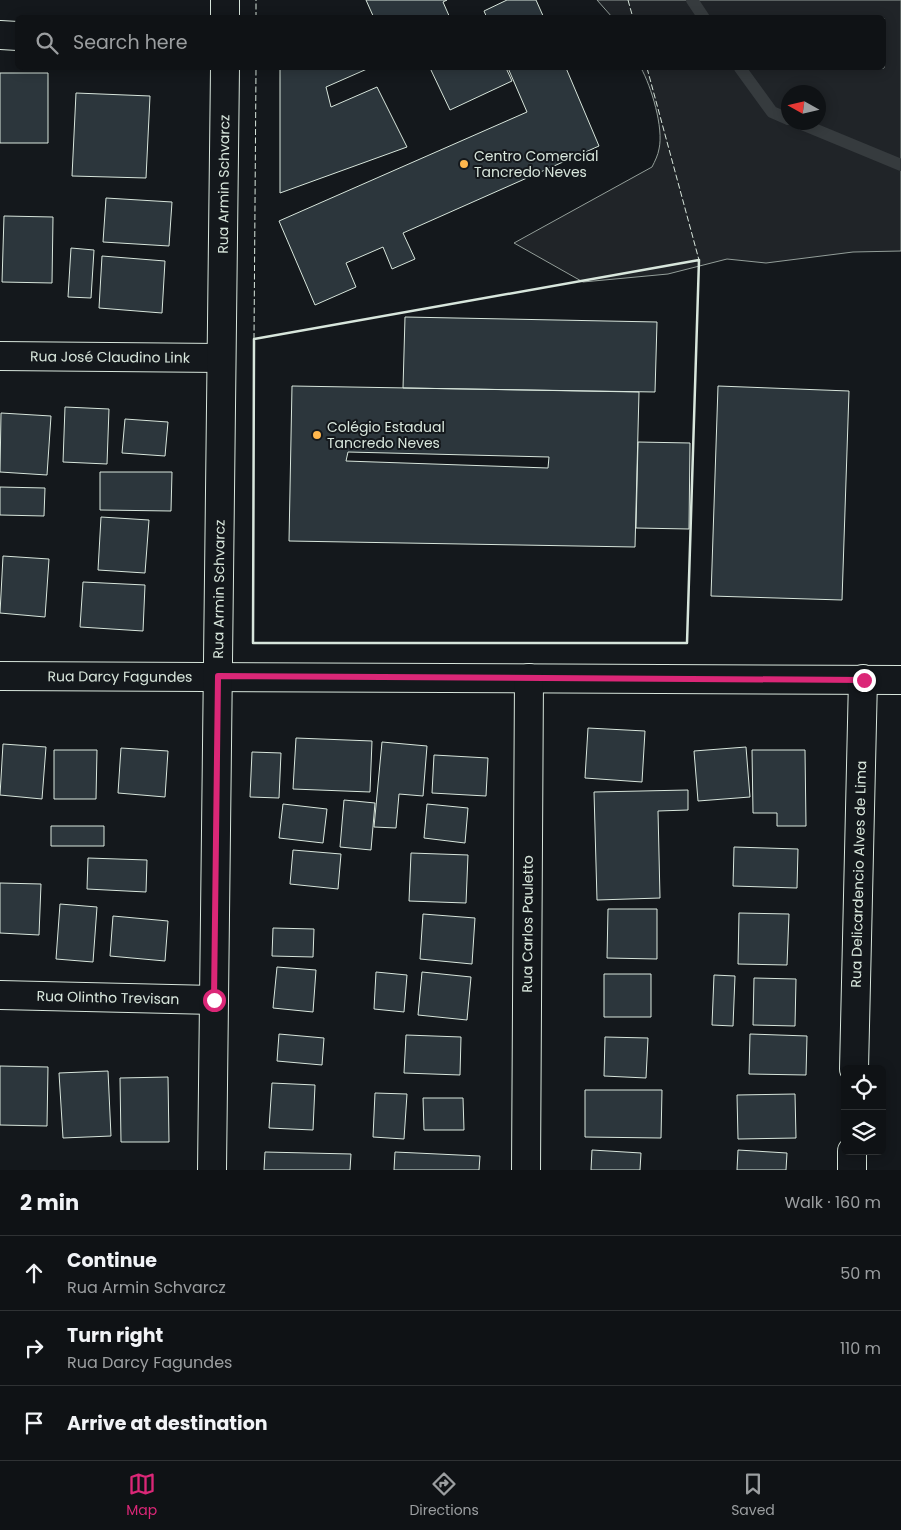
<!DOCTYPE html>
<meta charset="utf-8">
<style>
body{margin:0;font-family:Poppins,sans-serif;background:#1d2022;color:#f1f3f6}
.controls{position:absolute;right:15px;bottom:15px;display:grid;overflow:hidden;border-radius:8px;box-shadow:0 2px 12px #0003}
.controls button{width:45px;height:45px;display:grid;place-items:center;padding:0;border:0;border-bottom:1px solid #2f3234;background:#0f1215;color:#f1f3f6;font:25px sans-serif}
.compass{position:absolute;left:781px;top:85px;width:45px;height:45px;border-radius:50%;background:#0f1215;box-shadow:0 2px 12px #0003;rotate:278deg}
.stop{position:absolute;width:15px;height:15px;margin:-11px;border:4px solid #db2777;border-radius:50%;background:#fff}
.stop.end{background:#db2777;border-color:#fff;box-shadow:0 1px 5px #0008}
.list{margin:0;padding:0;list-style:none}
h2{display:flex;justify-content:space-between;align-items:center;height:65px;margin:0;padding:0 20px;font-size:21px}
h2 small{font-size:16px;font-weight:400;color:#9b9ea0}
.list li{display:grid;grid-template-columns:32px 1fr auto;gap:15px;align-items:center;box-sizing:border-box;height:75px;padding:0 20px;border-top:1px solid #2f3234}
.list b{display:block;font-size:19px;white-space:nowrap}
.list p{margin:0;font-size:16px;white-space:nowrap;color:#9b9ea0}
.list em{font-size:16px;font-style:normal;color:#9b9ea0}
.icon{flex:none;width:28px;height:28px;fill:none;stroke:currentColor;stroke-width:2;stroke-linecap:round;stroke-linejoin:round}
.map{position:relative;flex:none;width:901px;height:1170px;overflow:hidden}
.search{position:absolute;background:#0f1215;box-shadow:0 2px 12px #0003;left:15px;right:15px;top:15px;height:55px;display:flex;align-items:center;gap:12px;box-sizing:border-box;padding:0 18px;border-radius:8px;color:#9b9ea0;font-size:19px}
.sheet{height:290px;background:#0f1215}
nav{display:flex;justify-content:space-around;align-items:center;box-sizing:border-box;height:70px;border-top:1px solid #2f3234;background:#0f1215;font-size:14px;color:#9b9ea0}
nav a{display:grid;justify-items:center;gap:2px}
nav .on{color:#db2777}
.map>svg:first-child{display:block}
.green{fill:#202428;stroke:#939e99;fill-rule:evenodd}
.lines{fill:none;stroke-linecap:round;stroke-linejoin:round}
.stream{stroke:#363b3e;stroke-width:12}
.building{fill:#2c363c;stroke:#d8e6dc;fill-rule:evenodd}
.minor-casing{stroke:#d8e6dc;stroke-width:30}
.tertiary-casing{stroke:#d8e6dc;stroke-width:30}
.minor{stroke:#14181c;stroke-width:28}
.tertiary{stroke:#14181c;stroke-width:28}
.fence{stroke:#d8e6dc;stroke-width:1;stroke-dasharray:6 2.5;stroke-linecap:butt}
.wall{stroke:#d8e6dc;stroke-width:2.5}
.route{stroke:#db2777;stroke-width:6}
.poi-dot{fill:#ffb74d;stroke:#14181c;stroke-width:2}
.labels{text-anchor:middle;dominant-baseline:central;stroke-width:4;stroke-linejoin:round;paint-order:stroke}
.poi-label{font-size:14px;fill:#d8e6dc;stroke:#14181c;text-anchor:start}
.street-label{font-size:14px;fill:#d8e6dc;stroke:#14181c}
</style>
<div class="map">
<svg width="901" height="1170" viewBox="0 0 901 1170">
<rect width="100%" height="100%" fill="#14181c"/>
<!-- green -->
<path class="green" d="M597 0H901V251L853 252 766 263 727 259 668 274 583 282 514 243 652 167C655 161 658 155 659 149 664 128 651 86 641 68H884V18L612 17ZM788 92H818V122H788Z"/>
<g class="lines">
<!-- stream -->
<path class="stream" d="M692 0 704 18
M740 68 772 112 788 119
M797 122 901 165"/>
</g>
<!-- building -->
<path class="building" d="M366 0H447L443 2 450 18H374Z
M507 0H536L544 18H487L484 11Z
M280 68H367V69L326 87 331 107 377 87 407 147 280 193Z
M430 68H506L512 81 450 110Z
M508 68H566L599 146 403 233 415 259 392 269 383 247 346 263 356 287 315 305 279 221 527 112Z
M0 73H48V143H0Z
M76 93 150 96 146 178 72 176Z
M106 198 172 202 169 246 103 242Z
M4 216 53 217 52 283 2 282Z
M71 248 94 250 91 298 68 297Z
M102 256 165 261 162 313 99 308Z
M405 317 657 322 655 392 403 388Z
M292 386 639 392 635 547 289 541ZM348 452 549 457 548 468 346 461Z
M718 386 849 391 842 600 711 596Z
M65 407 109 409 107 464 63 462Z
M1 413 51 416 47 475 0 472Z
M125 419 168 422 165 456 122 453Z
M638 442 690 443 689 529 636 528Z
M100 472H172L171 511 100 510Z
M0 487 45 488 44 516 0 515Z
M101 517 149 520 145 573 98 570Z
M3 556 49 559 45 617 0 613Z
M83 582 145 585 143 631 80 627Z
M588 728 645 731 642 782 585 778Z
M296 738 372 741 370 792 293 789Z
M382 742 427 746 423 796 399 794 396 828 374 827Z
M3 744 46 747 42 799 0 795Z
M746 747 750 797 698 801 694 751Z
M121 748 168 751 165 797 118 793Z
M54 750H97L96 799H54Z
M752 750H805L806 826H777V813H753Z
M252 752 281 753 279 798 250 797Z
M434 755 488 758 486 796 432 793Z
M688 790V810L658 811 660 898 597 900 594 792Z
M344 800 375 803 371 850 340 847Z
M283 804 327 809 323 843 279 838Z
M427 804 468 808 465 843 424 838Z
M51 826H104V846H51Z
M734 847 798 849 797 888 733 886Z
M293 850 341 854 338 889 290 884Z
M411 853 468 855 466 903 409 901Z
M88 858 147 860 146 892 87 889Z
M0 883 41 884 39 935 0 933Z
M60 904 97 907 93 962 56 959Z
M608 909H657V959L607 958Z
M739 913 789 914 787 965 738 964Z
M423 914 475 918 472 964 420 959Z
M113 916 168 921 165 961 110 956Z
M273 928 314 929 313 957 272 956Z
M277 967 316 970 313 1012 273 1008Z
M376 972 407 975 404 1012 374 1009Z
M422 972 471 977 467 1020 418 1015Z
M604 974H651V1017H604Z
M714 975 735 976 733 1026 712 1025Z
M754 978 796 979 795 1026 753 1025Z
M279 1034 324 1038 322 1065 277 1061Z
M750 1034 807 1036 806 1075 749 1074Z
M406 1035 461 1037 460 1075 404 1073Z
M605 1037 648 1038 646 1078 604 1076Z
M0 1066 48 1067 47 1126 0 1125Z
M108 1071 111 1136 63 1138 59 1073Z
M168 1077 169 1142H121L120 1078Z
M272 1083 315 1085 313 1130 269 1128Z
M585 1090H662L661 1138 585 1137Z
M375 1093 407 1094 404 1139 373 1137Z
M795 1094 796 1138 738 1139 737 1095Z
M423 1098H463L464 1130H424Z
M592 1150 641 1153 640 1170H591Z
M738 1150 787 1153 786 1170H737Z
M265 1152 351 1154 350 1170H264Z
M395 1152 480 1156 479 1170H394Z"/>
<g class="lines">
<defs>
<g id="minor">
<path d="M0 35 18 36"/>
<path id="s1" d="M0 356 221 358"/>
<path id="s2" d="M0 676 901 680"/>
<path id="s3" d="M0 995 214 1000"/>
<path id="s4" d="M854 1069 863 679"/>
<path id="s5" d="M526 1170 529 678"/>
<path d="M852 1170V1151"/>
</g>
<g id="tertiary">
<path d="M225 18V0"/>
<path id="s6" d="M212 1170 225 68"/>
</g>
</defs>
<!-- minor casing -->
<use href="#minor" class="minor-casing"/>
<!-- tertiary casing -->
<use href="#tertiary" class="tertiary-casing"/>
<!-- minor -->
<use href="#minor" class="minor"/>
<!-- tertiary -->
<use href="#tertiary" class="tertiary"/>
<!-- fence -->
<path class="fence" d="M628 0 633 18
M256 18V0
M647 68 699 260
M254 339 256 68"/>
<!-- wall -->
<path class="wall" d="M699 260 687 643H253L254 339Z"/>
</g>
<g class="lines">
<!-- route -->
<path class="route" d="M214 1000 218 676 864 680"/>
</g>
<!-- markers -->
<g class="poi-dot">
<circle cx="464" cy="164" r="5"/>
<circle cx="317" cy="435" r="5"/>
</g>
<g class="labels">
<!-- poi labels -->
<g class="poi-label">
<text x="474" y="156">Centro Comercial<tspan x="474" dy="16">Tancredo Neves</tspan></text>
<text x="327" y="427">Colégio Estadual<tspan x="327" dy="16">Tancredo Neves</tspan></text>
</g>
<!-- street labels -->
<g class="street-label">
<text stroke="none"><textPath href="#s6" startOffset="986">Rua Armin Schvarcz</textPath></text>
<text stroke="none"><textPath href="#s1" startOffset="110">Rua José Claudino Link</textPath></text>
<text stroke="none"><textPath href="#s6" startOffset="581">Rua Armin Schvarcz</textPath></text>
<text stroke="none"><textPath href="#s2" startOffset="120">Rua Darcy Fagundes</textPath></text>
<text stroke="none"><textPath href="#s4" startOffset="195">Rua Delicardencio Alves de Lima</textPath></text>
<text stroke="none"><textPath href="#s5" startOffset="246">Rua Carlos Pauletto</textPath></text>
<text stroke="none"><textPath href="#s3" startOffset="108">Rua Olintho Trevisan</textPath></text>
</g>
</g>
</svg>
<div class="controls">
<button><svg class="icon" aria-label="locate" viewBox="0 0 24 24"><circle cx="12" cy="12" r="6"/><path d="M12 2v4M12 18v4M2 12h4M18 12h4"/></svg></button>
<button><svg class="icon" aria-label="layers" viewBox="0 0 24 24"><path d="M12 4l9 5-9 5-9-5zM3 14l9 5 9-5"/></svg></button>
</div>
<svg class="compass" viewBox="-18 -18 36 36"><path d="M0-13l5 13h-10z" fill="#e53935"/><path d="M0 13l5-13h-10z" fill="#9b9ea0"/></svg>
<div class="stop" style="left:214px;top:1000px"></div>
<div class="stop end" style="left:864px;top:680px"></div>
<div class="search"><svg class="icon" aria-label="search" viewBox="0 0 24 24"><circle cx="10" cy="10" r="6"/><path d="M15 15l6 6"/></svg>Search here</div>
</div>
<section class="sheet">
<h2>2 min<small>Walk · 160 m</small></h2>
<ul class="list">
<li><svg class="icon" aria-label="ahead" viewBox="0 0 24 24"><path d="M12 20V5M6 11l6-6 6 6"/></svg><div><b>Continue</b><p>Rua Armin Schvarcz</p></div><em>50 m</em></li>
<li><svg class="icon" aria-label="right" viewBox="0 0 24 24"><path d="M7 20v-9h11M14 6l5 5-5 5"/></svg><div><b>Turn right</b><p>Rua Darcy Fagundes</p></div><em>110 m</em></li>
<li><svg class="icon" aria-label="arrive" viewBox="0 0 24 24"><path d="M6 21V4h12l-3 4 3 4H6"/></svg><div><b>Arrive at destination</b></div></li>
</ul>
</section>
<nav>
<a class="on"><svg class="icon" aria-label="map" viewBox="0 0 24 24"><path d="M3 6l6-2 6 2 6-2v14l-6 2-6-2-6 2zM9 4v14M15 6v14"/></svg>Map</a>
<a><svg class="icon" aria-label="directions" viewBox="0 0 24 24"><path d="M12 3l9 9-9 9-9-9zM9 14v-3h6M13 9l2 2-2 2"/></svg>Directions</a>
<a><svg class="icon" aria-label="saved" viewBox="0 0 24 24"><path d="M7 4h10v16l-5-4-5 4z"/></svg>Saved</a>
</nav>
